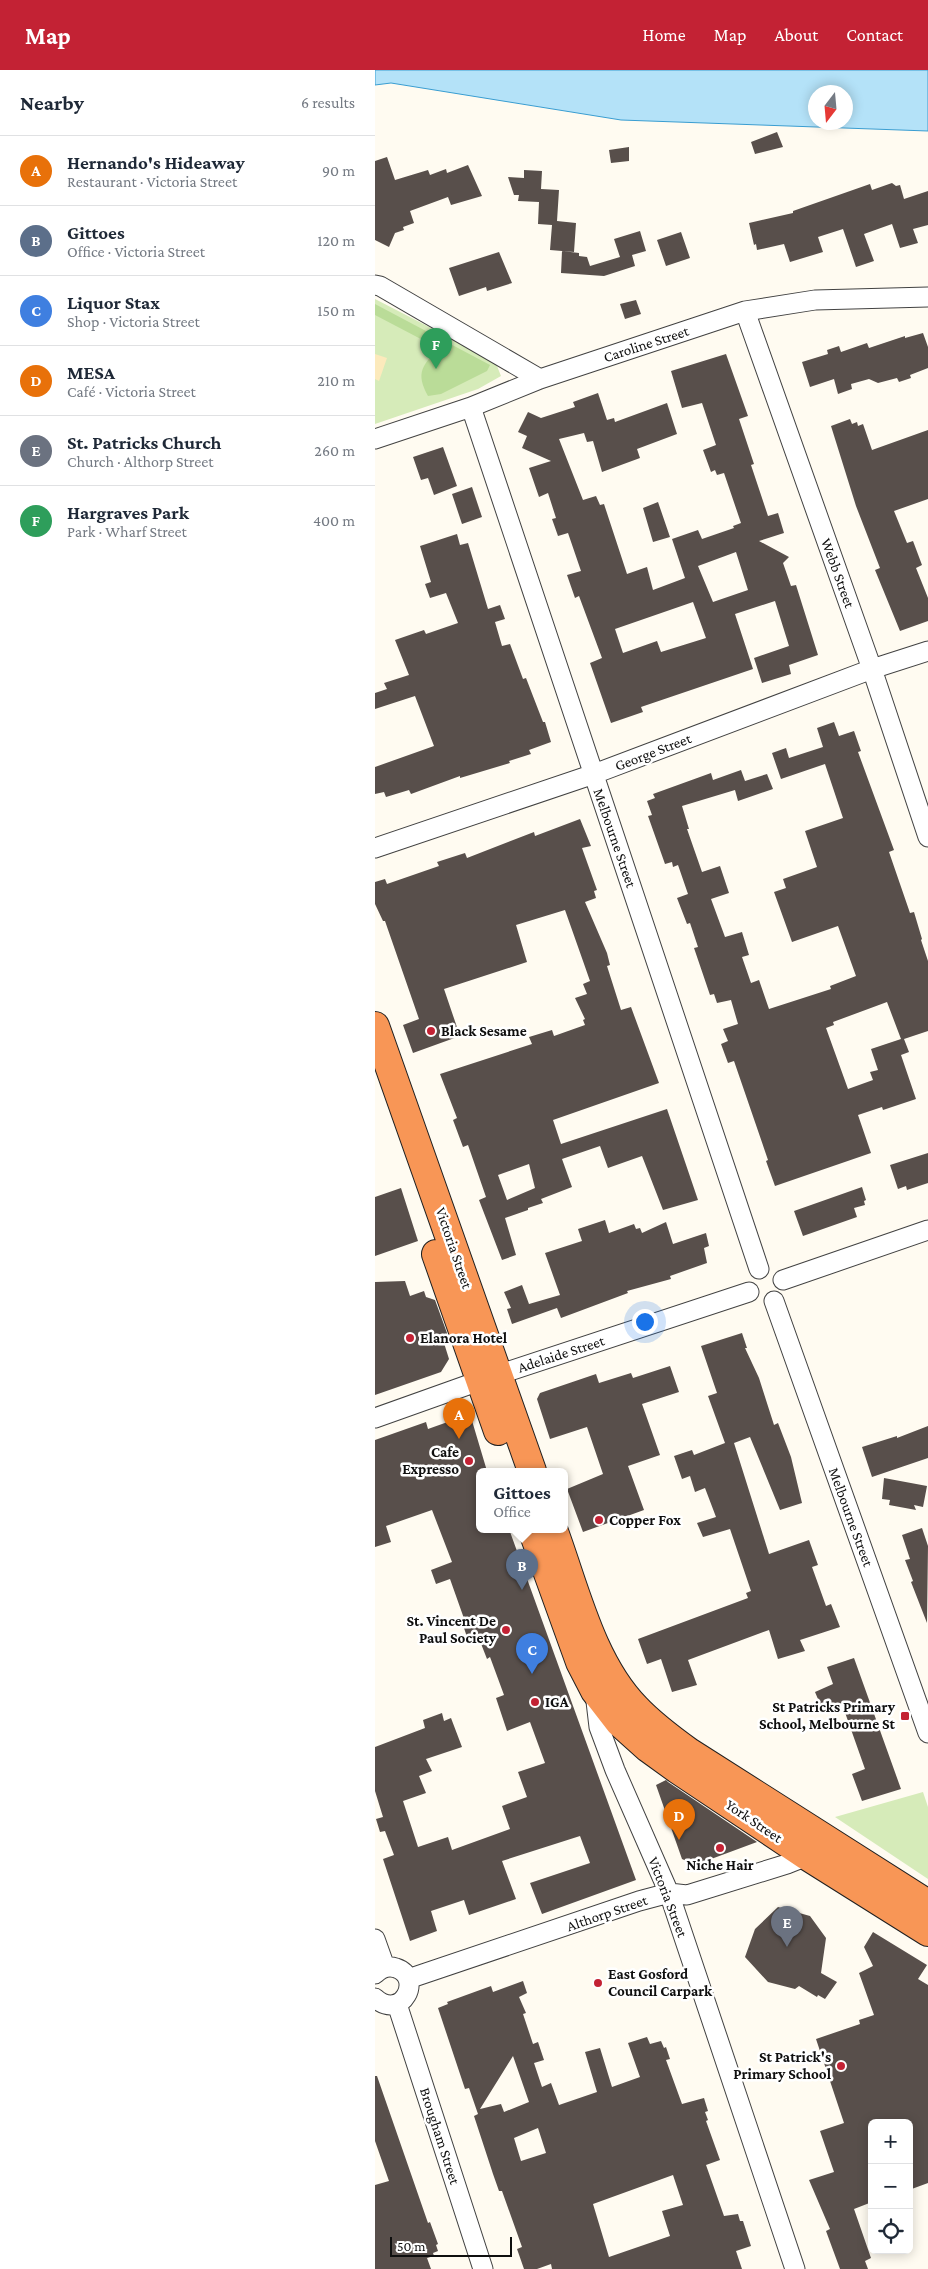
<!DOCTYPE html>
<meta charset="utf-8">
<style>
body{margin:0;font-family:"Crimson Pro",serif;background:#f2f2f3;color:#1f2937}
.controls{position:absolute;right:15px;bottom:15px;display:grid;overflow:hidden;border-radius:8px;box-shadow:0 2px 12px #0003}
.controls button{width:45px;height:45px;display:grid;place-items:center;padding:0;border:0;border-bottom:1px solid #e0e1e3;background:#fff;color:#1f2937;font:25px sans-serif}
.compass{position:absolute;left:433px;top:15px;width:45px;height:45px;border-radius:50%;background:#fff;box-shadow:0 2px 12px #0003;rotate:196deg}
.scale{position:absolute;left:15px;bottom:12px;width:122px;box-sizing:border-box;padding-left:5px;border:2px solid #0f0f0f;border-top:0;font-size:14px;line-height:18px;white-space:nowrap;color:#0f0f0f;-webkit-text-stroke:4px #fff;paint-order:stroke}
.you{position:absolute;left:269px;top:1251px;width:18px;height:18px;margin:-12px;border:4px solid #fff;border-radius:50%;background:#1a73e8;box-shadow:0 0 0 8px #1a73e833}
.badge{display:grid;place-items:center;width:32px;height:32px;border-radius:50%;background:#c32234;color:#fff;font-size:16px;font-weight:700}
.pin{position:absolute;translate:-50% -41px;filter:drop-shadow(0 1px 2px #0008)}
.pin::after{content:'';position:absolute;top:26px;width:18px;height:15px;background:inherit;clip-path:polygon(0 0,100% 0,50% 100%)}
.popup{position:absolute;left:101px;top:1398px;width:92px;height:65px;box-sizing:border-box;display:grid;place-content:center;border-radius:8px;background:#fff;filter:drop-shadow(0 1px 4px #0005);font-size:16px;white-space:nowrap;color:#747a83}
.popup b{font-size:19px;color:#1f2937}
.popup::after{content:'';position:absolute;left:50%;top:100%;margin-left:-10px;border:10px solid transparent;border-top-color:#fff}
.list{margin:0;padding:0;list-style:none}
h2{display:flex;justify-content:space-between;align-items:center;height:65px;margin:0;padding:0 20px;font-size:21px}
h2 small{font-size:16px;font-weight:400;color:#747a83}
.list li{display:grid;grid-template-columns:32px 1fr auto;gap:15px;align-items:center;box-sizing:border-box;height:70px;padding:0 20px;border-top:1px solid #e0e1e3}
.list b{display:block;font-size:19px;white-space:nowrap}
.list p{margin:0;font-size:16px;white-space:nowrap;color:#747a83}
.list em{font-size:16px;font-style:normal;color:#747a83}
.icon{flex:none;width:28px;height:28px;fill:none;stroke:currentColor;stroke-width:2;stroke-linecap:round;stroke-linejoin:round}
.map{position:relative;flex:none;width:553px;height:2199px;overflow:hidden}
header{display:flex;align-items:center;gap:30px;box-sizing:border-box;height:70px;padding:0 25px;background:#c32234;color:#fff}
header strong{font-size:24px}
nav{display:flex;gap:28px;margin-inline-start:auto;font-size:18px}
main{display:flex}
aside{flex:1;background:#fff}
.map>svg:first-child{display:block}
.green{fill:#d6ebb9}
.forest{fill:#badc98}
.sand{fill:#fceabc}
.water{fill:#b4e2f8;stroke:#399dd1;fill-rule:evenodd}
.building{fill:#584f4b;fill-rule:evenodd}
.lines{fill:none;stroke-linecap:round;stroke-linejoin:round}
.street-casing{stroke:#424242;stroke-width:21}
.highway-casing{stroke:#202020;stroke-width:30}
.street{stroke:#fff;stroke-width:19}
.highway{stroke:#f89656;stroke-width:28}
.poi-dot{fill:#c32234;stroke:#fff;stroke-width:2}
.labels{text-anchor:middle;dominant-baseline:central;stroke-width:5;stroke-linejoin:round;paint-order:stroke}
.street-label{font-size:15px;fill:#0f0f0f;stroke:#fff}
.poi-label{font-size:15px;font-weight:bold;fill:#0f0f0f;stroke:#fff;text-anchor:start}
</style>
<header>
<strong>Map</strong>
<nav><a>Home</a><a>Map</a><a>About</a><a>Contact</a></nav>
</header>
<main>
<aside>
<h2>Nearby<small>6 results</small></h2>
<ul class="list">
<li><span class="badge" style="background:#e8710a">A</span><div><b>Hernando's Hideaway</b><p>Restaurant · Victoria Street</p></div><em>90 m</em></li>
<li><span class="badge" style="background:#5c6f8a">B</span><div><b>Gittoes</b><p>Office · Victoria Street</p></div><em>120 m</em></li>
<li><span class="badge" style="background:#3f7fe0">C</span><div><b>Liquor Stax</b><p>Shop · Victoria Street</p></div><em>150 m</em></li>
<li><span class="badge" style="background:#e8710a">D</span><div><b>MESA</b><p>Café · Victoria Street</p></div><em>210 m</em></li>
<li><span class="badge" style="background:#6b7280">E</span><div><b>St. Patricks Church</b><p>Church · Althorp Street</p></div><em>260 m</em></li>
<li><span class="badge" style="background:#2e9e5b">F</span><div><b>Hargraves Park</b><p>Park · Wharf Street</p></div><em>400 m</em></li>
</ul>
</aside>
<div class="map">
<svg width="553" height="2199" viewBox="0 0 553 2199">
<rect width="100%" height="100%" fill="#fffbf1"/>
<!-- green -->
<path class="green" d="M0 229 120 291 126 306 103 319 0 354Z
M548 1722 553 1737V1809L460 1747Z"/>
<!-- forest -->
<path class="forest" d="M0 234 115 295 112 301 66 324 53 326C40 302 48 296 63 278L0 245Z"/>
<!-- sand -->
<path class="sand" d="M0 284 12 288 4 311 0 309Z"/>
<!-- water -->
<path class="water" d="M0 0H553V61L246 50 16 13 0 15ZM440 22H470V52H440Z"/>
<!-- building -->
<path class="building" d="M402 62 408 77 380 84 376 72Z
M254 77V91L236 93 234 80Z
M12 87 20 110 53 100 55 105 71 99 72 103 93 95 107 126 76 135 73 127 35 141 39 153 28 157 29 160 20 163 14 177 0 170V91Z
M149 100 167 101 166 119 184 120 182 151 201 153 199 182 175 180 177 155 163 154 164 132 143 131 144 125H139L133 107 149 108Z
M517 113 521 116 525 115 529 129 553 121V155L538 159 543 173 525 178 517 154 489 164 499 191 481 197 468 159 443 167 448 182 415 192 409 174 382 180 381 174 379 175 374 153 418 143V141L495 114 497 120Z
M265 161 271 181 257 185 260 196 229 206 186 203 187 181 204 183V186L212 187 215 196 245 187 239 169Z
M306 162 315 188 291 196 282 170Z
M124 182 137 213 112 221 111 217 84 226 74 198Z
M261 230 266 244 250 249 245 234Z
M548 263 553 277V298L535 305 536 308 524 312 522 308 503 313 494 309 476 314 477 319 463 324 459 309 435 317 427 292 453 284 452 280 464 276 466 282 492 273 494 278 530 266V268Z
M351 284 373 346 364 349 379 394 376 395 393 446 403 443 409 463 384 471 414 487 408 493 416 516 421 515 443 585 414 595 416 604 387 613 379 588 414 576 400 531 360 544 378 599 266 637 268 642 236 653 215 593 227 588 204 526 200 528 192 505 206 501 193 463 183 466 177 449 181 448 173 423 164 427 154 398 176 391 147 378 152 366 143 362 153 342 166 348 200 337 198 332 223 323 232 350 239 348 240 352 292 333 302 364 262 379 265 388 227 402 218 371 212 372 209 363 184 369 208 430 221 426 225 435 229 434 252 504 272 497 278 520 310 508 297 469 323 460 327 469 359 458 358 456 366 453 349 403 342 405 340 400 336 402 328 380 341 375 327 333 307 338 296 301ZM361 482 373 520 338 532 323 496ZM318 532 331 568 286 582 282 571 248 583 240 559Z
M475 349 477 354 482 352 483 356 488 354 497 380 553 360V429L519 441 532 473 538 471 547 495 541 498 553 528V551L525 561 500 500 505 498 481 436 456 356Z
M68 377 82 416 59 425 53 408 46 410 38 387Z
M97 417 107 447 87 454 77 424Z
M283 432 295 467 278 472 268 438Z
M82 464 85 475 93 473 113 539 125 535 130 549 120 552 127 576 135 574 148 609 151 608 168 652H170L176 672 154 680 156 684 134 691 135 693 85 708V706L36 724 34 720 11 727 9 722 0 724V697L59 676 40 626 0 639V623L12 619 9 613 34 605 20 570 49 560 51 564 83 553 71 523 55 528 50 514 56 512 45 476Z
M459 652 464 666 479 661 486 681 483 682 519 780 514 782 535 843 539 842 547 869 546 870 553 891V961L529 969 534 982 526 985 541 1029 508 1040 507 1037 483 1045 496 1083 400 1116 391 1091 393 1090 359 991 353 993 346 974 353 971 348 959 363 954 356 930 342 933 339 924 335 925 319 878 323 877 315 853 312 854 302 828 313 824 303 795 298 797 297 792 290 794 273 746 277 745 272 731 280 728 278 724 336 703 338 710 366 700 370 711 392 704 398 719 363 731 360 720 307 736 314 759H312L327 802 345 796 354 823 336 829 350 867 367 862 374 885 367 887 376 913 384 910 394 939 456 919 455 916 481 906 463 856 417 872 399 822 411 818 408 809 442 797 430 761 468 748 450 694 406 709 397 683 411 678 414 688 448 677 442 658ZM512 932 526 969 496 979 503 1000 495 1002 498 1010 473 1019 451 958 459 955 458 952Z
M205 749 216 776 207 778 222 820 219 821 221 828 210 832 232 883 235 895 232 896 246 940 256 937 284 1013 178 1050 186 1074 292 1039 323 1130 288 1140 267 1086 233 1098 225 1076 187 1089 197 1117 166 1129 168 1133 153 1138V1140L130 1148 141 1185 127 1190 104 1130 111 1127 93 1075 88 1077 78 1050 82 1048 65 1004 157 974 154 967 177 960 179 966 210 955 208 950 210 949 200 928 212 924 208 914 215 911 208 891 190 840 141 855 152 892 69 919 85 966 38 983 28 955 44 949 10 851H8L0 834V812L10 809 12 814 64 796 62 792 90 783 92 788 159 762 160 766ZM154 1094 160 1118 132 1130 123 1105Z
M553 1083V1113L532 1120 531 1116 523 1119 515 1095Z
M487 1117 491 1130 489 1131 490 1135 479 1138 482 1147 428 1166 419 1141Z
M26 1118 43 1171 0 1186V1127Z
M230 1150 234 1163 259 1154 261 1159 265 1158 267 1163 291 1152 298 1174 331 1163 334 1176 329 1178 332 1193 295 1206 296 1209 252 1221 253 1223 186 1248 182 1238 137 1254 132 1239 136 1238 129 1222 147 1215 154 1234 185 1225 170 1183 207 1171 203 1159Z
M30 1211 35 1226 49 1221 51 1227 60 1230 72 1263 69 1273 74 1289 66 1302 0 1325V1212Z
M367 1263 372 1278H370L384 1308 399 1355 403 1353 416 1387 427 1433 405 1440 375 1367 359 1373 394 1484 434 1470 443 1495 437 1497 451 1536 456 1534 465 1557 425 1570 430 1581 403 1589 394 1560 313 1590 322 1615 297 1622 286 1589 272 1594 263 1569 373 1528 371 1523 376 1521 355 1459 328 1467 322 1453 341 1447 330 1418 320 1422 315 1406 307 1409 299 1386 317 1380 319 1385 350 1373 333 1326 342 1323 326 1276Z
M295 1296 304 1322 267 1334 285 1385 253 1396 269 1440 208 1462 192 1419 228 1404 212 1357 175 1369 162 1329 165 1323 221 1304 224 1313 256 1303 258 1308Z
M95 1344 112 1401H104V1459H134L261 1810 167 1844 155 1813 215 1793 205 1766 127 1791 141 1829 94 1845 89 1830 56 1841 62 1861 35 1871 8 1789 19 1785 10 1761 5 1762 1 1749 8 1747 0 1721V1677L50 1658 48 1650 67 1643 69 1651 76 1648 87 1677 51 1689 57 1701 44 1706 51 1723 28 1731 43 1777 73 1767 77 1780 135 1759 127 1736 152 1727 143 1702 170 1693 155 1652 132 1661 121 1628 129 1625 115 1587 112 1589 103 1566 93 1570 89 1558 92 1557 75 1509 61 1514 56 1500 77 1492 57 1440 11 1456 16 1472 0 1477V1370L51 1352 53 1359Z
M553 1356V1388L497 1407 487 1377 522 1366V1368Z
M509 1408 552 1416 548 1437 539 1435 541 1440 514 1435 515 1430 507 1429Z
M547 1458 553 1476 552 1553 536 1512 538 1511 530 1490 535 1489 527 1465Z
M479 1588 526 1719 487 1731 477 1704 490 1699 467 1634 448 1641 440 1622 458 1614 452 1597Z
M291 1710 293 1712 382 1772 320 1795 307 1789 281 1715Z
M403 1837 435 1846 451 1868 446 1903 462 1912 450 1929 443 1925 442 1927 424 1916 420 1919 393 1912 370 1887 380 1859Z
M498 1862 552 1895 543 1909 553 1915V2113L534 2120V2053H497V2132L479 2139 496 2188 490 2191 493 2199H465L451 2161 455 2159 434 2110 459 2102 445 2061 469 2053 441 1969 485 1954 484 1950 499 1945 484 1903 498 1896 489 1877Z
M148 1911 152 1923 144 1927 151 1943 148 1944 158 1974 163 1972 169 1990 159 1993 167 2017 176 2013 184 2035 222 2022 210 1982 225 1978 237 2017 265 2007 253 1973 272 1967 275 1974 286 1971 289 1978 291 1977 295 1989 291 1990 307 2034 329 2028 333 2041 330 2042 333 2050 331 2051 345 2090 331 2095 349 2146 363 2144 365 2151H368L376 2176 361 2181 367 2199H177L176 2194 162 2199H149L142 2179 147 2177 127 2121H124L118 2104 99 2046 103 2044 94 2018 90 2019 63 1938 73 1934 72 1932 116 1916 118 1922ZM138 1986 154 2032 129 2042 126 2034 105 2039ZM163 2058 171 2083 146 2091 139 2068ZM298 2105 308 2135 287 2141 295 2166 234 2187 218 2134Z
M0 2006H2L53 2153 55 2152 63 2174 61 2175 63 2181 58 2183 59 2186 52 2188 56 2199H0V2115L14 2111 0 2071Z"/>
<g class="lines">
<defs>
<path id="street" d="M0 215 5 216 165 309
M370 241 497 599 553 767
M96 337 384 1199
M0 369 96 337 165 309 370 241 440 230 553 227
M0 778 219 704 497 599 553 581
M408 1210 553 1160
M399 1231 553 1663
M0 1348 104 1311 374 1222
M220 1623 224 1657 240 1700 294 1823 420 2199
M0 1869 10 1897
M0 1904C6 1898 13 1895 21 1898 49 1907 27 1952 0 1928
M33 1909 264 1831 294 1823 312 1825 412 1794 432 1786
M22 1934 108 2199"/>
<path id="highway" d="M0 956 157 1401
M61 1184 123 1361
M157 1459 205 1592 220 1621 244 1652 273 1678 302 1699 432 1786 553 1862
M178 1459C200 1518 216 1592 261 1638 277 1655 296 1669 314 1682L553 1834"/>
</defs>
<!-- street casing -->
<use href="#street" class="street-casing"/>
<!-- highway casing -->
<use href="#highway" class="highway-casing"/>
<!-- street -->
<use href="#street" class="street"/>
<!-- highway -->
<use href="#highway" class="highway"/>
</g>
<!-- markers -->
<g class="poi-dot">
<circle cx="56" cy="961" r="5"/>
<circle cx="35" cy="1268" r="5"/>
<circle cx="94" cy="1391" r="5"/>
<circle cx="224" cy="1450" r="5"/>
<circle cx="131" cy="1560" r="5"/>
<circle cx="160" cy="1632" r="5"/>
<rect x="525" y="1641" width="10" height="10" rx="2.5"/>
<circle cx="345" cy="1778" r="5"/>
<circle cx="223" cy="1913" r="5"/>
<circle cx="466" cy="1996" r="5"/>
</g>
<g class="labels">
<!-- street labels -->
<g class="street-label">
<text transform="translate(271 274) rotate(-18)">Caroline Street</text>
<text transform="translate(463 503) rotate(70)">Webb Street</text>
<text transform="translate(278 682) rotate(-21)">George Street</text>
<text transform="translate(240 768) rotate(71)">Melbourne Street</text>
<text transform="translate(79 1178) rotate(71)">Victoria Street</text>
<text transform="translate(186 1284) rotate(-18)">Adelaide Street</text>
<text transform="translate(476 1447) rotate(70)">Melbourne Street</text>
<text transform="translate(379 1751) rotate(34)">York Street</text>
<text transform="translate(293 1827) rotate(69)">Victoria Street</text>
<text transform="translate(232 1843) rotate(-19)">Althorp Street</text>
<text transform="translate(65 2066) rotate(72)">Brougham Street</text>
</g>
<!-- poi labels -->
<g class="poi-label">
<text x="66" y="961">Black Sesame</text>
<text x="45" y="1268">Elanora Hotel</text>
<text x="84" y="1382" text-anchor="end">Cafe<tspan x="84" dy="17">Expresso</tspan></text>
<text x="234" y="1450">Copper Fox</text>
<text x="121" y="1551" text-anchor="end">St. Vincent De<tspan x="121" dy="17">Paul Society</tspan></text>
<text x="170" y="1632">IGA</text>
<text x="520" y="1637" text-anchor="end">St Patricks Primary<tspan x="520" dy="17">School, Melbourne St</tspan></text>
<text x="345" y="1795" text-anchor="middle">Niche Hair</text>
<text x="233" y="1904">East Gosford<tspan x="233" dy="17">Council Carpark</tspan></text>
<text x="456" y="1987" text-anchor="end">St Patrick's<tspan x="456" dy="17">Primary School</tspan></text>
</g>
</g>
</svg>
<div class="controls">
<button>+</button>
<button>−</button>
<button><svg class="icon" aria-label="locate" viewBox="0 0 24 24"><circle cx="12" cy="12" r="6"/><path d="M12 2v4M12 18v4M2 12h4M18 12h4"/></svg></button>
</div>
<svg class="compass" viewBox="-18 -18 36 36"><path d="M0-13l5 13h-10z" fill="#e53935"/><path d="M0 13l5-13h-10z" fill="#747a83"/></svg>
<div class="scale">50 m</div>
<div class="you"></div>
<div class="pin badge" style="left:84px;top:1369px;background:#e8710a">A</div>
<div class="pin badge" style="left:147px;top:1520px;background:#5c6f8a">B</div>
<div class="popup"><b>Gittoes</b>Office</div>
<div class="pin badge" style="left:157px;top:1604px;background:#3f7fe0">C</div>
<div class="pin badge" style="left:304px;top:1770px;background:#e8710a">D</div>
<div class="pin badge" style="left:412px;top:1877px;background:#6b7280">E</div>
<div class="pin badge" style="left:61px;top:299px;background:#2e9e5b">F</div>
</div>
</main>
